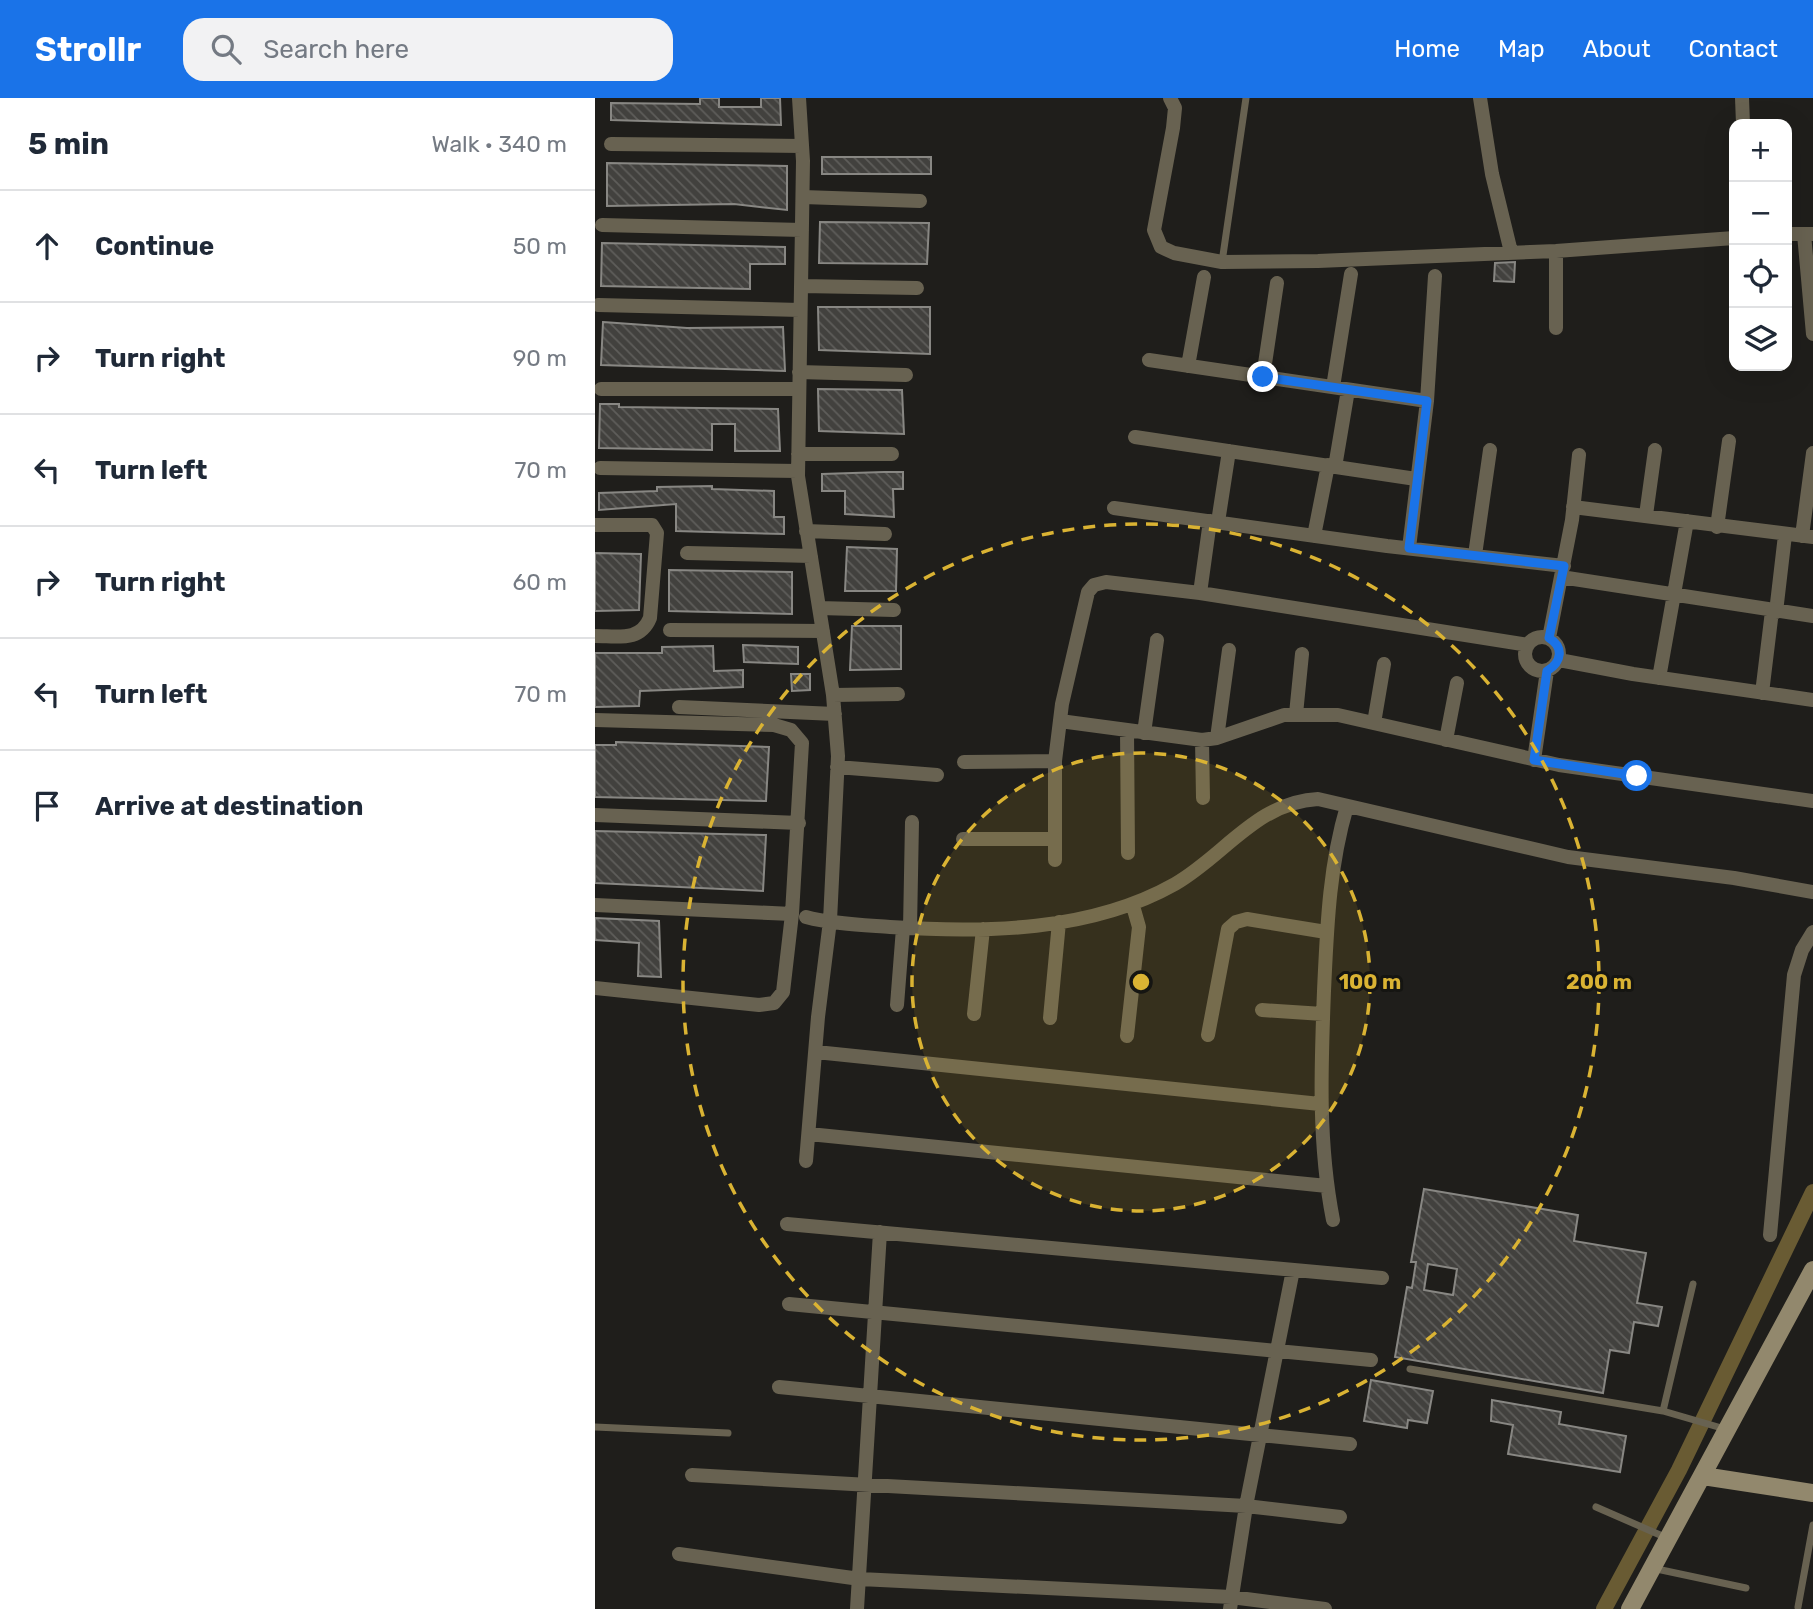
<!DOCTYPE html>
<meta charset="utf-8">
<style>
body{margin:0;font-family:Rubik,sans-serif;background:#f2f2f3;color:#1f2937}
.controls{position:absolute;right:21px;top:21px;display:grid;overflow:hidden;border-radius:14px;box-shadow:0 7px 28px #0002}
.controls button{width:63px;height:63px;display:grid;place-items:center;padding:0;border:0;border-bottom:2px solid #e0e1e3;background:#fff;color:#1f2937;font:35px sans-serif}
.stop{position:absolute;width:21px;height:21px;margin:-16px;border:5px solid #1a73e8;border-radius:50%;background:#fff}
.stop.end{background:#1a73e8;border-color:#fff;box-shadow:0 2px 7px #0008}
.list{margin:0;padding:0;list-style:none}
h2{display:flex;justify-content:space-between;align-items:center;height:91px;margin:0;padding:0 28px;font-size:30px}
h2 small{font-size:23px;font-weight:400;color:#747a83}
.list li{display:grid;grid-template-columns:46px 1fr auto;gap:21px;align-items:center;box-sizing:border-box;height:112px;padding:0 28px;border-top:2px solid #e0e1e3}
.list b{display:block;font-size:26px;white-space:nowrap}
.list em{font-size:23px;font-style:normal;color:#747a83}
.icon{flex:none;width:38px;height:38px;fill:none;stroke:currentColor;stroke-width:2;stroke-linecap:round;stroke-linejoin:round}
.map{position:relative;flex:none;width:1218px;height:1511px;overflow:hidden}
header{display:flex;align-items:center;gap:42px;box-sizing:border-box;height:98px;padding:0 35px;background:#1a73e8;color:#fff}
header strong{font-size:33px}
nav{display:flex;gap:38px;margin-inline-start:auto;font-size:24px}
.search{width:490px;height:63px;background:#f2f2f3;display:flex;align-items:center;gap:18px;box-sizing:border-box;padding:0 24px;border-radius:21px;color:#747a83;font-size:26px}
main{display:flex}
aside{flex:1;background:#fff}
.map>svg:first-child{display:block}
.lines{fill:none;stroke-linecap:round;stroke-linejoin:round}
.canal{stroke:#695b33;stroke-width:16}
.building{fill:url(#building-back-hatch);stroke:#888783;stroke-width:2;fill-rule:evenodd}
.lane{stroke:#686251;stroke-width:7}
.street{stroke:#686251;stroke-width:14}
.secondary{stroke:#92886d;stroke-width:18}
.route{stroke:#1a73e8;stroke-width:9}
.ring{fill:none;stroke:#dab333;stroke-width:3.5;stroke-dasharray:12 9}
.centre{fill:#dab333;stroke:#151512;stroke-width:3.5}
.ring-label{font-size:21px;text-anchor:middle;font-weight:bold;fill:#dab333;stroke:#151512;stroke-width:6;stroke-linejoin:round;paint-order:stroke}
</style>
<header>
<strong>Strollr</strong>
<div class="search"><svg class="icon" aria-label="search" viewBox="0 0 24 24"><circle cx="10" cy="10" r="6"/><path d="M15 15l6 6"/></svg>Search here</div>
<nav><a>Home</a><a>Map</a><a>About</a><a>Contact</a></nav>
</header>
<main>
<aside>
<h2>5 min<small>Walk · 340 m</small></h2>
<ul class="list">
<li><svg class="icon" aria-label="ahead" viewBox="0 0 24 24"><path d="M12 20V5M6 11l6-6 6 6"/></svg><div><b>Continue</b></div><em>50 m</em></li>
<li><svg class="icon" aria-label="right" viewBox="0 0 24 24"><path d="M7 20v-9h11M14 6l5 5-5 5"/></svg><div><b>Turn right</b></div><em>90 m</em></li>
<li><svg class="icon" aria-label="left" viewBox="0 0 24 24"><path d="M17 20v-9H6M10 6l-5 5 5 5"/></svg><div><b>Turn left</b></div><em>70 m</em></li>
<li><svg class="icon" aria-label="right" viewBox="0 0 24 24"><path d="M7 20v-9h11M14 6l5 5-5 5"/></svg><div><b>Turn right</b></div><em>60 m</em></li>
<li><svg class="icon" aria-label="left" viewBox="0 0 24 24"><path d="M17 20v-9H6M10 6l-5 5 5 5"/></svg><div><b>Turn left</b></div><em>70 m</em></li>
<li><svg class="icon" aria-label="arrive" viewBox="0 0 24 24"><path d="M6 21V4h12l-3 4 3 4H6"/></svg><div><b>Arrive at destination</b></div></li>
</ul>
</aside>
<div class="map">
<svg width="1218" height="1511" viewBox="0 0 1218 1511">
<defs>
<pattern id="building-back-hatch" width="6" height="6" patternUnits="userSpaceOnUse" patternTransform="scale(1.75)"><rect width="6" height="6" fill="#42413e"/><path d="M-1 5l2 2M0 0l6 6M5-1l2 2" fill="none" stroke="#5e5d5a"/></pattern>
</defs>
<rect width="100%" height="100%" fill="#1f1e1b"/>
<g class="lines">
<!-- canal -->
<path class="canal" d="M1009 1511 1084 1372 1218 1094"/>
</g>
<!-- building -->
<path class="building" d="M105 0H124V9H166V0H185L186 27 16 22V5L105 6Z
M227 59H336V76H227Z
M12 65 192 68V112L139 106 12 108Z
M225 124 334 125 332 166 224 165Z
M7 145 190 149V166H155V191L6 188Z
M920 164 919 184 899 183 900 165Z
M223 209H335V256L224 252Z
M8 224 92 230 188 229 190 273 6 267Z
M223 291 307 292 309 336 224 333Z
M5 306H24V309L183 311 185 353H140V326H117V352L4 350Z
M289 374H308V391H298L299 419 250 416V393H227V376Z
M117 388V391L179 393V419H189V436L81 433V406L4 412V395L62 393V389Z
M252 449 302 451 301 493H250Z
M0 455 46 456 44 512 0 513Z
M74 472 197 474V516L74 513Z
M257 528H306V571L255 572Z
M148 547 203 549V566L149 564Z
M118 548 119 573 148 572V589L45 593 44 608 0 609V555H67V549Z
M196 576H215V592L197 593Z
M21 644 174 649 171 703 0 699V647H21Z
M0 733 171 737 168 793 0 785Z
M0 820 64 823 66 879 43 878 44 845 0 842Z
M829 1091 983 1117 979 1143 1051 1155 1042 1205 1067 1209 1063 1228 1039 1224 1034 1255 1015 1252 1008 1295 800 1259 812 1189 817 1190 821 1164H816ZM833 1166 862 1171 858 1197 829 1192Z
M776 1282 838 1293 832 1325 813 1322 812 1330 769 1323Z
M897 1302 966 1314 964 1326 1031 1338 1025 1374 913 1356 918 1327 896 1323Z"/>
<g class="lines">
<!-- lane -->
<path class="lane" d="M627 164 651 0
M815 1271 1068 1313 1130 1331
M1068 1313 1098 1186
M0 1329 133 1335
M1001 1409 1072 1440
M1057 1470 1151 1490
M1203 1509 1218 1427"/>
<!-- street -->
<path class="street" d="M204 0 208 63 203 378 238 597 243 658 235 823 223 919 211 1063
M575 0 580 10 578 30 559 132 566 149 579 155 627 164 723 163 961 153 1139 140
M885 0 897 76 916 154
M1147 0 1148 26
M16 46 207 48
M208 99 325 103
M7 127 207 132
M1192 136H1218
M1209 136 1218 236
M961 153V230
M206 188 322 190
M3 207 205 212
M554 262 832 303
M593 268 609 179
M204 274 311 277
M668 279 682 185
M738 289 756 176
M6 291H204
M540 339 821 381
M203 356H297
M740 369 753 292
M5 370 203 373
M978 409 1218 439
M519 410 792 448 969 468
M1051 417 1060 352
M623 424 634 353
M0 427H57L62 435 55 520C45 544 23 538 0 538
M1122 429 1134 343
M211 433 290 436
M719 438 733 367
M1207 438 1218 355
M814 450 832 303 840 178
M92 455 216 458
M880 457 895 352
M966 479 1218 518
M605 495 615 423
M224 510 299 512
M1181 514 1190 437
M75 532 228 533
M930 556a17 17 0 1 1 34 0a17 17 0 1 1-34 0Z
M954 540 977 422 984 357
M964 562 1038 576 1218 602
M1064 580 1092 423
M1167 595 1177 513
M238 597 303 596
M84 609 240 616
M701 616 707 556
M0 622 179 627 196 632 207 645 197 816 188 894 179 905 164 907 0 890
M465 623 607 642 622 640 689 617H743L964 667 1218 703
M779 625 789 566
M532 632 533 755
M549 635 562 542
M622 640 634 552
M607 642 608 700
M851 642 862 585
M939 662 952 573
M369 664 460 663
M242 669 342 677
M0 717 204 725
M368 741H460
M460 762V663L467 606 493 494 499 487 511 484 605 495 933 547
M0 807 197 816
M211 819C237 826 268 827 295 829 390 835 495 834 580 786 629 758 662 704 723 701L973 759 1139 780 1218 794
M315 830 317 724
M302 907 308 830
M667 912 728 916
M379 916 388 831
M455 920 464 824
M613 937 633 831 641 824 652 821 731 834
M532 938 544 829 538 808
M221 954 725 1006
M214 1036 732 1088
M738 1122C723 1045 726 970 729 893 732 829 734 769 752 708
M192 1126 787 1180
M1175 1137 1199 877 1207 852 1218 834
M194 1206 776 1262
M184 1289 755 1346
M97 1377 651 1408 745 1419
M84 1456 265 1481 636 1499 730 1511
M262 1511 285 1134
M635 1511 651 1408 698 1172"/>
<!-- secondary -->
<path class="secondary" d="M1108 1378 1218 1395
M1035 1511 1218 1172"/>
</g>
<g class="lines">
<!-- route -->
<path class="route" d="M668 279 832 303 814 450 969 468 954 540C969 549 967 564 952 573L939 662 1042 678"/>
</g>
<!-- distance rings -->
<circle cx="546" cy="884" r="229" fill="#dab333" fill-opacity=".12"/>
<g class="ring">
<circle cx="546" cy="884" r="229"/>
<circle cx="546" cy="884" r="458"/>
</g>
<circle cx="546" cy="884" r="10" class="centre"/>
<g class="ring-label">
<text x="775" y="891">100 m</text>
<text x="1004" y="891">200 m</text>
</g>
</svg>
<div class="controls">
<button>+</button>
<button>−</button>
<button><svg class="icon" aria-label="locate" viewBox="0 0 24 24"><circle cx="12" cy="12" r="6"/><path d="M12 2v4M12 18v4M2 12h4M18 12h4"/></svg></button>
<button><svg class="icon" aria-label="layers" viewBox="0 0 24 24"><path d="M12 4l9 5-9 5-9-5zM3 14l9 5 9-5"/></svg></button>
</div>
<div class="stop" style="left:1042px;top:678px"></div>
<div class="stop end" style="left:668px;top:279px"></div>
</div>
</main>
